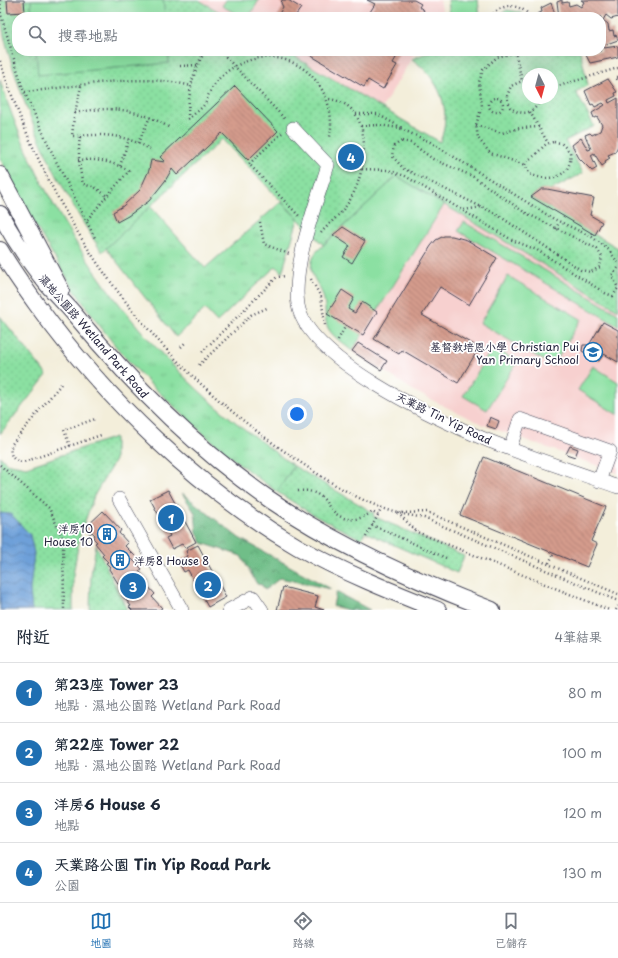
<!DOCTYPE html>
<html lang="zh-TW">
<meta charset="utf-8">
<style>
body{margin:0;font-family:"Playpen Sans","LXGW WenKai TC",sans-serif;background:#f6f6f7;color:#1f2937}
.compass{position:absolute;left:522px;top:68px;width:36px;height:36px;border-radius:50%;background:#fff;box-shadow:0 4px 16px #0002;rotate:174deg}
.you{position:absolute;left:297px;top:414px;width:14px;height:14px;margin:-10px;border:3px solid #fff;border-radius:50%;background:#1a73e8;box-shadow:0 0 0 6px #1a73e833}
.badge{display:grid;place-items:center;width:26px;height:26px;border-radius:50%;background:#1f6fb2;color:#fff;font-size:13px;font-weight:700}
.pin{position:absolute;translate:-50% -50%;border:2px solid #fff;box-shadow:0 1px 4px #0006}
.list{margin:0;padding:0;list-style:none}
h2{display:flex;justify-content:space-between;align-items:center;height:52px;margin:0;padding:0 16px;font-size:17px}
h2 small{font-size:13px;font-weight:400;color:#747a83}
.list li{display:grid;grid-template-columns:26px 1fr auto;gap:12px;align-items:center;box-sizing:border-box;height:60px;padding:0 16px;border-top:1px solid #e0e1e3}
.list b{display:block;font-size:15px;white-space:nowrap}
.list p{margin:0;font-size:13px;white-space:nowrap;color:#747a83}
.list em{font-size:13px;font-style:normal;color:#747a83}
.icon{flex:none;width:22px;height:22px;fill:none;stroke:currentColor;stroke-width:2;stroke-linecap:round;stroke-linejoin:round}
.map{position:relative;flex:none;width:618px;height:610px;overflow:hidden}
.search{position:absolute;background:#fff;box-shadow:0 4px 16px #0002;left:12px;right:12px;top:12px;height:44px;display:flex;align-items:center;gap:10px;box-sizing:border-box;padding:0 14px;border-radius:16px;color:#747a83;font-size:15px}
.sheet{height:292px;background:#fff}
nav{display:flex;justify-content:space-around;align-items:center;box-sizing:border-box;height:56px;border-top:1px solid #e0e1e3;background:#fff;font-size:11px;color:#747a83}
nav a{display:grid;justify-items:center;gap:2px}
nav .on{color:#1f6fb2}
.map>svg:first-child{display:block}
.built{fill:#f7d0cf}
.grass{fill:url(#grass-tufts);stroke:#56816e}
.forest{fill:url(#forest-crowns);stroke:#497062}
.park{fill:url(#park-dots);stroke:#56816e;fill-rule:evenodd}
.pitch{fill:#8be0a2;stroke:#56816e}
.water{fill:url(#water-waves);stroke:#48618a}
.building{fill:url(#building-back-hatch)}
.lines{fill:none;stroke-linecap:round;stroke-linejoin:round}
.minor-casing{stroke:#414153;stroke-width:14}
.major-casing{stroke:#414153;stroke-width:18}
.path{stroke:#414153;stroke-width:2.5;stroke-dasharray:1 3;stroke-linecap:butt}
.minor{stroke:#fff;stroke-width:13}
.major{stroke:#fff;stroke-width:16}
.labels{text-anchor:middle;dominant-baseline:central;stroke-width:3.5;stroke-linejoin:round;paint-order:stroke}
.street-label{font-size:11px;fill:#22223b;stroke:#fff}
.poi-label{font-size:11px;fill:#22223b;stroke:#fff;text-anchor:end}
</style>
<div class="map">
<svg width="618" height="610" viewBox="0 0 618 610">
<defs>
<pattern id="grass-tufts" width="24" height="20" patternUnits="userSpaceOnUse"><rect width="24" height="20" fill="#8be0a2"/><path d="M3 7l-1-3M5 7V3M7 7l1-3M15 17l-1-3M17 17v-4M19 17l1-3" fill="none" stroke="#78c08c"/></pattern>
<pattern id="forest-crowns" width="20" height="18" patternUnits="userSpaceOnUse"><rect width="20" height="18" fill="#70be88"/><path d="M2 6a3 3 0 1 1 6 0M12 15a3 3 0 1 1 6 0" fill="none" stroke="#5c9a70"/></pattern>
<pattern id="park-dots" width="8" height="8" patternUnits="userSpaceOnUse"><rect width="8" height="8" fill="#8be0a2"/><path d="M2 2h.1M6 6h.1" fill="none" stroke="#78c08c" stroke-width="1.8" stroke-linecap="round"/></pattern>
<pattern id="water-waves" width="16" height="10" patternUnits="userSpaceOnUse"><rect width="16" height="10" fill="#6ea0d9"/><path d="M0 5q4-4 8 0t8 0" fill="none" stroke="#5a82b1"/></pattern>
<pattern id="building-back-hatch" width="6" height="6" patternUnits="userSpaceOnUse"><rect width="6" height="6" fill="#d49b8c"/><path d="M-1 5l2 2M0 0l6 6M5-1l2 2" fill="none" stroke="#ac7e74"/></pattern>
</defs>
<rect width="100%" height="100%" fill="#fff"/>
<filter id="ink" filterUnits="userSpaceOnUse"><feTurbulence type="fractalNoise" baseFrequency=".025" numOctaves="2"/><feDisplacementMap in="SourceGraphic" scale="8" xChannelSelector="R" yChannelSelector="G"/><feConvolveMatrix kernelMatrix="1 2 1 2 8 2 1 2 1" color-interpolation-filters="sRGB"/></filter>
<filter id="wash" filterUnits="userSpaceOnUse"><feTurbulence type="fractalNoise" baseFrequency=".012" numOctaves="4" result="noise"/><feDisplacementMap in="SourceGraphic" scale="16" xChannelSelector="R" yChannelSelector="G"/><feGaussianBlur stdDeviation="0.9" result="paint"/><feColorMatrix in="noise" values="0 0 0 0 0 0 0 0 0 0 0 0 0 0 0 0 0 1.4 0 .05"/><feComposite in="paint" operator="in"/></filter>
<g filter="url(#wash)">
<rect width="100%" height="100%" fill="#f3eeda"/>
<!-- built -->
<path class="built" d="M199 0H440L442 10 437 17H228Z
M285 51H416L382 108Z
M444 205 618 310V473L484 425 450 409 416 392 353 351Z"/>
<!-- grass -->
<path class="grass" d="M0 80C40 206 118 321 217 407 242 428 268 447 294 466L277 492 242 466 207 437 149 383 121 353 96 321 73 288 27 212 0 158Z
M281 202 298 219 282 273 276 266 217 322 205 309 176 337 106 248 150 206 205 268Z"/>
<!-- forest -->
<path class="forest" d="M182 493 239 538 331 589 280 578 265 590 262 585 257 584 241 556 202 543 197 533 195 513Z
M336 592 370 610H349L333 606Z"/>
<!-- park -->
<path class="park" d="M0 0H199L228 17H17V51H285L440 142C453 110 439 78 412 59L431 51H580L588 85 576 92 594 126 565 141 583 173 551 190 541 189 531 197 618 248V310L397 176 323 245 222 139 102 252C65 197 35 137 15 74 7 49 0 26 0 0ZM528 74H552V98H528Z
M507 10 519 12 526 17H496Z
M0 316 47 375 0 434Z
M115 437V460L94 496 80 535 73 575V610H0V456L6 463 26 467Z
M294 466 374 513 373 516 464 556 457 573 365 532 361 539 315 516 277 492Z
M96 545 127 610H90L91 575Z"/>
<!-- pitch -->
<path class="pitch" d="M31 0H163L165 17H32Z
M226 0H259L249 17H242L222 6Z
M448 0H478L480 17H450Z
M36 51H168L169 63 38 75Z
M397 176 444 205 352 351C344 344 333 337 328 328 324 319 326 310 324 300 320 280 303 275 316 252Z
M464 222 618 314V326L458 231Z
M508 276 581 319 553 366 480 323Z
M493 347 517 362 487 410 463 396Z
M593 366 618 382V415L578 390Z"/>
<!-- water -->
<path class="water" d="M0 513 11 514 30 535 34 553 30 590 32 610H0Z"/>
<g id="blocks">
<!-- building -->
<path class="building" d="M7 0H24L25 12 8 13Z
M282 0H288L301 8 296 15 300 17H277L283 7 281 3Z
M367 0H414L421 4 419 7 424 10 420 17H367L375 4Z
M562 0V3L568 2 569 6 576 4 581 7 584 2 581 0H618V17L611 19 606 15 603 20 608 24 609 31 613 30 614 36 616 35 618 40 604 45V48L618 46V57L590 63 585 53 590 51H601V17H559L557 2Z
M551 3 556 17H537V14L542 12 541 8Z
M192 14 200 17H175V15Z
M303 51H400L393 63 397 65 383 89 368 80 364 87Z
M608 79 617 92 615 93 616 96 608 100 609 103 618 98V146L615 152 608 155 610 158 605 161 606 163 602 166 594 153 591 155 597 168 592 171 579 158 572 145 581 138 588 150 591 149 585 135 590 133 592 135 600 131 602 125 597 117 594 118 592 113 605 105 603 103 595 107 593 104 591 105 585 91Z
M235 86 278 131 248 160 222 133 177 175 172 169 165 181 149 201 128 216 117 222 113 212 123 206 140 190 149 170 151 160 165 162 160 157Z
M542 189H547L594 198 590 215 602 222 595 235 531 197Z
M343 227 365 241 352 263 343 257 350 246 333 235Z
M444 236H452L467 240 497 258 469 305 440 287 422 315 479 348 458 383 402 350 399 354 374 339 431 246 436 240Z
M342 290 354 298 348 309 355 313 362 302 377 312 363 335 327 314Z
M603 322 618 330V362L604 354 599 361 582 351 583 345H589Z
M358 343 387 361 381 370 352 351Z
M490 417 499 421 496 429 487 426Z
M570 446 578 449 575 457 566 454Z
M484 457 606 507 591 541 597 544 587 567 460 515Z
M168 490 196 542 185 548 182 544 172 549 166 538 170 536 150 499Z
M103 511 121 530 119 533 128 543 125 546 135 556 132 559 142 569 139 571 148 582 146 584 155 594 152 597 162 608 159 610H132L129 607 131 606 122 595 124 593 120 589 121 588 109 569 110 567 106 563 108 562 102 556 104 554 95 543 97 542 93 538 95 535 92 532 90 534 85 528Z
M198 545 226 597 208 607 188 570 184 572 178 561 188 556 186 551Z
M283 587 318 596 315 607 324 610H277Z"/>
</g>
</g>
<g filter="url(#ink)">
<use href="#blocks" fill-opacity="0" stroke="#414153" stroke-width="1"/>
<g class="lines">
<defs>
<path id="minor" d="M293 128 328 165C316 204 292 265 298 305 307 359 435 418 482 438 526 456 573 471 618 487
M510 448 520 419 610 451 599 481
M119 499 182 610
M229 610 253 597 262 610"/>
<path id="major" d="M0 175 61 290
M0 214C14 239 29 262 47 284 56 295 66 304 75 315 132 384 195 448 269 499 337 546 416 581 492 610
M0 250C11 269 24 287 37 305 104 397 199 490 298 547 343 572 390 591 438 610"/>
</defs>
<!-- minor casing -->
<use href="#minor" class="minor-casing"/>
<!-- major casing -->
<use href="#major" class="major-casing"/>
<!-- path -->
<path class="path" d="M0 0 1 15 23 89 55 159 95 238
M491 17C501 2 520 3 531 17
M220 51 285 119
M515 51 522 81
M522 51 497 57 483 70 479 82 482 106 476 125 478 138 490 153 525 165
M0 61C52 222 145 354 284 451 314 472 346 494 380 507 394 513 409 515 424 518L618 601
M180 66 197 65
M618 77H616L618 81
M528 81H522L511 86 507 96 510 107C521 117 536 114 540 98
M81 86 74 117 72 136H80C78 152 79 168 83 184L96 188 107 196 86 221
M552 88 618 68
M25 92C75 87 142 72 191 86
M489 105a7 7 0 1 1 14 0a7 7 0 1 1-14 0Z
M530 112 548 143
M75 113C110 105 140 109 170 128
M356 114H377L402 128
M188 119C193 115 200 110 204 105 207 102 207 97 209 94 214 82 224 72 236 66 287 38 339 82 330 137
M188 119C188 95 192 72 205 51
M476 125 502 133 520 128 539 127
M361 126 379 125 399 128 430 142 554 219 592 237 609 250 618 263
M282 133 249 164 299 216
M80 136C106 133 127 136 150 149
M402 141 411 143 433 159 472 176 524 212 597 249 602 257 600 267 591 272 581 270 496 214 404 169 392 156 394 146Z
M554 142 561 143 570 152C574 177 548 183 530 174L525 165C528 158 532 159 536 154 543 148 544 143 554 142Z
M138 143 150 117
M78 160C97 159 112 161 129 171L107 196
M120 166 129 139
M362 169 388 170 405 176 512 240 537 250 605 293 613 296 618 288
M464 210 482 207
M260 222 264 244 289 254
M556 229 559 222
M321 233C331 221 343 213 351 198 368 169 375 103 328 99
M618 268 612 275 618 288
M311 279 321 297 325 325
M338 340 346 325
M181 347 185 343
M202 352 277 277 285 276
M199 365 251 315 267 308
M61 384 12 444C8 454 13 462 24 462L101 435
M70 446 64 430 95 419
M0 465 49 508 63 539 64 610
M298 491C306 490 313 491 320 496 325 499 327 505 332 510 344 523 359 521 372 512L378 515
M398 513 417 532 609 610
M402 513 427 512 618 594
M372 525 446 558
M366 537 382 508
M549 563 554 553
M616 610 618 606"/>
<!-- minor -->
<use href="#minor" class="minor"/>
<!-- major -->
<use href="#major" class="major"/>
</g>
</g>
<!-- icons -->
<defs>
<symbol id="school-ring" viewBox="-11 -11 22 22"><circle r="9.5" fill="#fff" stroke="#1f6fb2" stroke-width="1.5"/><path d="M0-5L7-2L0 1L-7-2ZM-4 1L0 2.5L4 1V4Q0 6-4 4Z" fill="#1f6fb2"/></symbol>
<symbol id="building-ring" viewBox="-11 -11 22 22"><circle r="9.5" fill="#fff" stroke="#1f6fb2" stroke-width="1.5"/><path d="M-4-6H4V6H1V3H-1V6H-4ZM-2.5-4.3h1.7v1.8h-1.7ZM.8-4.3h1.7v1.8H.8ZM-2.5-1h1.7V.8h-1.7ZM.8-1h1.7V.8H.8Z" fill="#1f6fb2"/></symbol>
</defs>
<g fill-rule="evenodd">
<use href="#school-ring" x="582" y="341" width="22" height="22"/>
<use href="#building-ring" x="96" y="523" width="22" height="22"/>
<use href="#building-ring" x="109" y="549" width="22" height="22"/>
</g>
<g class="labels">
<!-- street labels -->
<g class="street-label">
<text transform="translate(94 336) rotate(49)">濕地公園路 Wetland Park Road</text>
<text transform="translate(444 418) rotate(26)">天業路 Tin Yip Road</text>
</g>
<!-- poi labels -->
<g class="poi-label">
<text x="579" y="346">基督教培恩小學 Christian Pui<tspan x="579" dy="13">Yan Primary School</tspan></text>
<text x="93" y="528">洋房10<tspan x="93" dy="13">House 10</tspan></text>
<text x="134" y="560" text-anchor="start">洋房8 House 8</text>
</g>
</g>
</svg>
<svg class="compass" viewBox="-18 -18 36 36"><path d="M0-13l5 13h-10z" fill="#e53935"/><path d="M0 13l5-13h-10z" fill="#747a83"/></svg>
<div class="you"></div>
<div class="pin badge" style="left:171px;top:518px">1</div>
<div class="pin badge" style="left:208px;top:585px">2</div>
<div class="pin badge" style="left:133px;top:586px">3</div>
<div class="pin badge" style="left:351px;top:157px">4</div>
<div class="search"><svg class="icon" aria-label="search" viewBox="0 0 24 24"><circle cx="10" cy="10" r="6"/><path d="M15 15l6 6"/></svg>搜尋地點</div>
</div>
<section class="sheet">
<h2>附近<small>4筆結果</small></h2>
<ul class="list">
<li><span class="badge">1</span><div><b>第23座 Tower 23</b><p>地點 · 濕地公園路 Wetland Park Road</p></div><em>80 m</em></li>
<li><span class="badge">2</span><div><b>第22座 Tower 22</b><p>地點 · 濕地公園路 Wetland Park Road</p></div><em>100 m</em></li>
<li><span class="badge">3</span><div><b>洋房6 House 6</b><p>地點</p></div><em>120 m</em></li>
<li><span class="badge">4</span><div><b>天業路公園 Tin Yip Road Park</b><p>公園</p></div><em>130 m</em></li>
</ul>
</section>
<nav>
<a class="on"><svg class="icon" aria-label="map" viewBox="0 0 24 24"><path d="M3 6l6-2 6 2 6-2v14l-6 2-6-2-6 2zM9 4v14M15 6v14"/></svg>地圖</a>
<a><svg class="icon" aria-label="directions" viewBox="0 0 24 24"><path d="M12 3l9 9-9 9-9-9zM9 14v-3h6M13 9l2 2-2 2"/></svg>路線</a>
<a><svg class="icon" aria-label="saved" viewBox="0 0 24 24"><path d="M7 4h10v16l-5-4-5 4z"/></svg>已儲存</a>
</nav>
